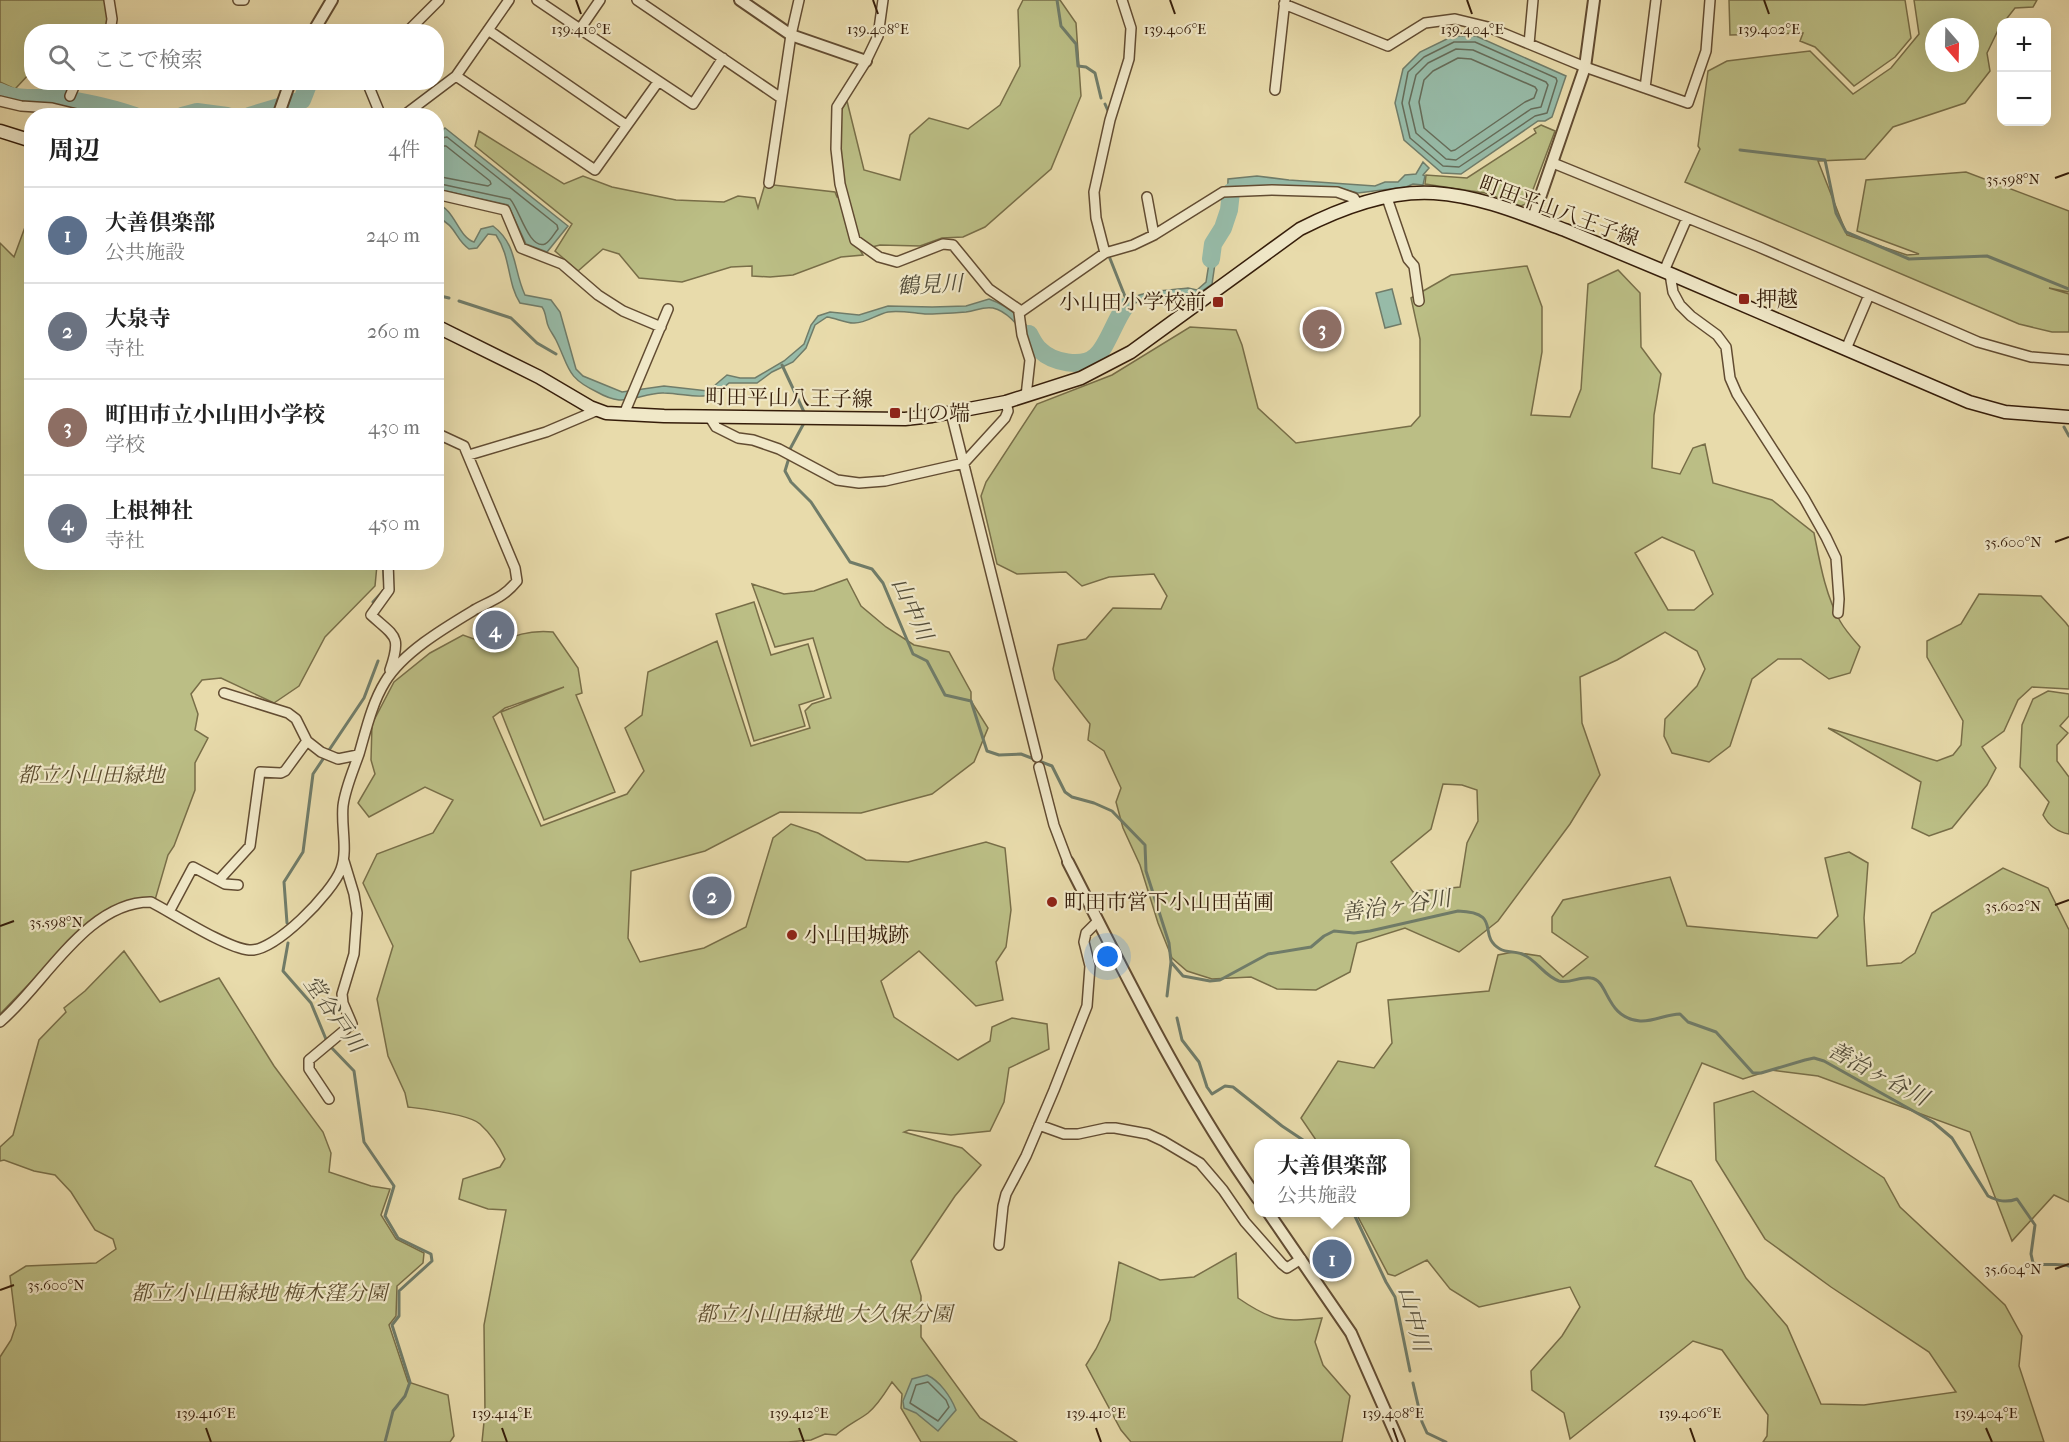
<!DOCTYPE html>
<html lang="ja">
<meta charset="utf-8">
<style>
body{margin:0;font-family:"IM FELL French Canon","Noto Serif JP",serif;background:#f2f2f2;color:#222}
.controls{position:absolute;right:18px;top:18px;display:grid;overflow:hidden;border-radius:12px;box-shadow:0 6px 24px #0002}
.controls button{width:54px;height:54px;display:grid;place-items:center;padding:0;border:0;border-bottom:2px solid #e0e0e0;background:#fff;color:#222;font:30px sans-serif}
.compass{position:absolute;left:1925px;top:18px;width:54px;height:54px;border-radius:50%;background:#fff;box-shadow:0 6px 24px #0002;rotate:160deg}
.you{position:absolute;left:1108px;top:957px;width:21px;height:21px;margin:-15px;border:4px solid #fff;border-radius:50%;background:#1a73e8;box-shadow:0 0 0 9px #1a73e833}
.badge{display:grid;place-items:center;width:39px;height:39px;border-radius:50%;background:#8f2418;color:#fff;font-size:20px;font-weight:700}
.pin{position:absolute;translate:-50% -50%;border:3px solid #fff;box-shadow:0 2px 6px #0006}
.popup{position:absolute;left:1254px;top:1139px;width:156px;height:78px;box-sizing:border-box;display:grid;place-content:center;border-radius:12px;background:#fff;filter:drop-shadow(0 2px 4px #0005);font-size:20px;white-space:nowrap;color:#767676}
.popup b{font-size:22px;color:#222}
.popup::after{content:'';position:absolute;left:50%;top:100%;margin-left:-12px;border:12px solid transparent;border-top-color:#fff}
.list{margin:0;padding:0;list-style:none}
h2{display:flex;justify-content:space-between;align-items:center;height:78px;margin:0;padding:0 24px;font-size:26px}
h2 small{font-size:20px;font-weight:400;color:#767676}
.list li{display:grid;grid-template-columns:39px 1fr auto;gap:18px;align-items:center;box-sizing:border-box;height:96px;padding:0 24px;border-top:2px solid #e0e0e0}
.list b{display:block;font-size:22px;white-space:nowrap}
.list p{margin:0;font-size:20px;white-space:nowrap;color:#767676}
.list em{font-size:20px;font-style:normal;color:#767676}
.icon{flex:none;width:33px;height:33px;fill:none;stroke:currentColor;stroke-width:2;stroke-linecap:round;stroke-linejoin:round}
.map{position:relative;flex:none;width:2069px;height:1442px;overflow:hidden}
.search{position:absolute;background:#fff;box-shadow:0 6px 24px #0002;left:24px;top:24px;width:420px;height:66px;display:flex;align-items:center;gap:15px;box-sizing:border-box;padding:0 21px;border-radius:24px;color:#767676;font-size:22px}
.panel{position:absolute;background:#fff;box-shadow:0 6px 24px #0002;left:24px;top:108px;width:420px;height:462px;border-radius:24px}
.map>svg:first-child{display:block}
.green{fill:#bbbe85;stroke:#786e48;stroke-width:1.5;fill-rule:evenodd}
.water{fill:#97bba8;stroke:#707c69;stroke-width:1.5}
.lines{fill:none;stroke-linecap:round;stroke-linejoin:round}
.shore{stroke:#666c59;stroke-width:1.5}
.stream{stroke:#707c69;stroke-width:3}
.river{stroke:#97bba8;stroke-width:18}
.minor-casing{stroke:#624c32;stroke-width:12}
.tertiary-casing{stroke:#624c32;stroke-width:14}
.secondary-casing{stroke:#351d0a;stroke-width:15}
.minor{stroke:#f0e8c8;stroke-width:9}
.tertiary{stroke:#f0e8c8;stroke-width:10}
.secondary{stroke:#f0e8c8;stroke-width:12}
.ticks{fill:none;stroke:#351d0a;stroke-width:2}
.poi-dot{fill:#8f2418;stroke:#f0e8c8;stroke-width:2}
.labels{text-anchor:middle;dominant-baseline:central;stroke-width:4.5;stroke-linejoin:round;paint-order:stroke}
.street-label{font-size:21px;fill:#351d0a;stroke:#f0e8c8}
.poi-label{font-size:21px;fill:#351d0a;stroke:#f0e8c8;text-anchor:start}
.park-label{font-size:21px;font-style:italic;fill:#5d4d2f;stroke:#f0e8c8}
.water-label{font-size:22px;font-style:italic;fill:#524c39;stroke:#f0e8c8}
.ticks-label{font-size:15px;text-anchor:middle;fill:#351d0a;stroke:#f0e8c8;stroke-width:4.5;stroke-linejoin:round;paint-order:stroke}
</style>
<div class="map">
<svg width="2069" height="1442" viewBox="0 0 2069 1442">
<rect width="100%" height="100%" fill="#e8dbab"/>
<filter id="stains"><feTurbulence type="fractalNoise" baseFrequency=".00333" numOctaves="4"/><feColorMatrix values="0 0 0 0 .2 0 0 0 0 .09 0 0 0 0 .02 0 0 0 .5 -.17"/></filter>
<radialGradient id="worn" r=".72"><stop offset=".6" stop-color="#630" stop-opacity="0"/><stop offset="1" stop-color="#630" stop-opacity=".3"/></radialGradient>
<!-- green -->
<path class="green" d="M0 0H105L108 22 104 31 32 32 31 72 15 89 0 82Z
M1023 0H1060L1076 23 1081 96 1051 169 985 227 963 237 942 238 920 246 880 245 860 250 863 255 841 257 793 275 770 277 752 276V266L731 267 682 282 639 278 619 254 603 249 578 271 555 251 572 224 475 146 479 131 564 184 583 176 612 187 676 200 724 202 738 196 755 198 758 208 765 184 835 192 837 197H845L837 117 847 101 864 170 900 180 910 135 929 118 968 129 1000 105 1020 66 1018 10Z
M1729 0H1905L1911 38 1895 57 1854 86 1815 47 1800 41 1803 33 1730 35Z
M1914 0H2037L2033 7 2015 8 2004 22H2002L1987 53 1990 71 1965 103 1893 127 1865 159 1818 161 1847 235 1907 255 1919 254 1857 231 1866 180 1966 172 2069 211V292L2049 288 2069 294V332H2052L2019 324 1685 182 1700 149 1698 146 1708 71 1727 61 1810 51 1853 94 1891 68 1919 34ZM1934 27H1970V63H1934Z
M1541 125 1555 131 1528 203 1521 206 1485 193 1425 184 1426 175 1467 178 1536 133 1534 129Z
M28 219 32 222V562H377V565L375 586 325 637 299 686 274 703 221 678 202 680 191 694 198 714 195 730 208 738 195 763V790L174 846 168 855 155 900 141 898 109 909 76 935 0 1014V243L14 257Z
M1527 266 1542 307V352L1531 415 1570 417 1581 389 1588 284 1618 270 1640 293 1641 347 1661 374 1654 415 1652 468 1680 474 1693 448 1705 444 1713 483 1772 500 1814 533C1820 563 1825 594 1840 621 1845 630 1853 639 1860 647L1850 673 1829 679 1801 659H1778L1752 679 1730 746 1709 762 1672 753 1664 736 1665 719 1697 686 1705 669 1697 651 1665 632 1617 660 1580 677 1582 723 1600 775 1570 824 1498 921 1459 952 1405 928 1357 943 1350 972 1316 990 1277 989 1251 977 1212 979 1187 971 1172 958 1158 923 1140 865 1123 828 1116 802 1121 788 1104 751 1088 740 1090 724 1055 679 1053 669 1058 645 1086 639 1113 608 1161 609 1167 596 1154 574 1109 577 1082 586 1066 572 1017 574 997 564 981 496 986 482 1037 404 1112 375 1190 327 1236 330 1242 345 1258 408 1296 443 1411 426 1420 416V339L1411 298 1451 275ZM1662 537 1694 551 1713 594 1694 610H1668L1635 553ZM1443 784 1462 785 1477 790 1478 821 1467 843 1460 887 1413 892 1391 862 1431 829Z
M847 579 861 606 886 627 914 645 949 652 971 692V701L988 728 974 762 932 794 861 813 780 812 705 851 631 871 628 938 640 962 704 948 746 927 773 838 791 824 818 833 866 860 908 862 986 842 1005 848 1011 910 1006 947 996 962 1003 1000 976 1006 919 951 881 981 894 1017 958 1060 990 1041 992 1027 1012 1018 1047 1024 1049 1049 1009 1068 1004 1102 990 1131 951 1135 909 1130 904 1132 962 1148 981 1165 955 1196 911 1261 921 1296V1337L980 1418 1017 1442H921L901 1408 902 1394 892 1382C885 1393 878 1405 868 1413 857 1421 846 1426 836 1435L825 1434 811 1440 788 1442H482L485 1412 484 1325 506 1210 488 1209 459 1199 463 1179 500 1167 505 1159C499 1146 491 1134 480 1124 469 1114 424 1109 408 1107L405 1093 388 1056 377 999 393 946 363 883 377 854 433 833 453 800 425 787 369 817 358 803 375 774 371 760 372 724 394 682 430 653 463 635 493 646C514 635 528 630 553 632L578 668 582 693 576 695 615 792 544 820 501 712 564 687 505 708 493 717 541 826 627 794 644 771 625 728 642 715 648 672 717 641 751 746 810 728 805 711 812 704 831 698 813 638 775 647 752 584 784 594 814 591Z
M1979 594 2041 596 2066 623 2069 627V689L2032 687 2018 700 2004 731 1982 747 1996 768 1987 785 1952 828 1929 836 1912 828 1921 782 1828 728 1937 761 1953 755 1961 745 1963 721 1927 657V641L1961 624Z
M754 602 771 655 808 644 824 697 799 705 805 726 754 741 716 614Z
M2048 691 2069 694V716L2060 726 2068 733 2057 745V761L2069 777V834C2057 832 2049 826 2043 815L2049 802 2020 767 2022 725 2033 699Z
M1849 852 1868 863 1864 918 1867 966 1901 963 1915 953 1932 913 2003 868 2048 888 2069 930V1202L2054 1195 2012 1241 1970 1132 1818 1076 1771 1070 1743 1079 1702 1063 1655 1166 1691 1181 1746 1278 1787 1326 1821 1404 1864 1405 1956 1392 1929 1352 1831 1287 1765 1239 1716 1160 1714 1103 1753 1091 1884 1178 1900 1207 2005 1305 2022 1336 2019 1366 2044 1442H1763L1767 1436 1768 1415 1722 1350 1693 1341 1570 1439 1564 1413 1532 1390 1531 1371 1562 1336 1580 1307 1570 1287 1479 1307 1450 1289 1427 1260 1395 1276 1388 1274 1356 1213 1406 1212V1144L1318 1143 1301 1118 1338 1061 1374 1068 1392 1043 1388 1000 1489 991 1498 955 1513 952 1540 956 1563 977 1588 957 1552 932V917L1563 900 1670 877 1687 926 1817 938 1838 916 1825 858Z
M124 951 160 1002 219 978 274 1066 323 1132 331 1153 329 1172 371 1186 390 1189 381 1215 396 1239 424 1253 423 1263 397 1286 396 1316 389 1325 408 1382 448 1395 454 1436 450 1442H0V1357L11 1340 16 1325 10 1276 26 1266 96 1263 116 1249 113 1239 95 1230 71 1192 55 1175 34 1171 4 1160 0 1161V1147L13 1135 39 1040 66 1012 64 1008 85 991Z
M1236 1253 1238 1298C1273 1322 1282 1322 1322 1318L1315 1342 1323 1365 1350 1396 1342 1442H1131L1121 1430 1086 1365 1096 1349 1110 1320 1119 1262 1160 1280 1194 1277Z"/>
<!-- water -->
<path class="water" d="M1453 36H1476L1566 76 1552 117 1545 121H1538L1461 174 1442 173 1404 140 1395 103 1403 69 1420 52Z
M445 128 568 226 547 252 526 244 508 205 437 189V135Z
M1423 162 1429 168 1423 175 1425 176 1423 185 1413 184 1406 187 1358 193 1334 187 1234 188 1232 197 1233 212 1230 225 1218 243 1212 284 1192 298C1181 295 1171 296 1160 298 1152 299 1140 300 1133 304 1109 318 1103 368 1073 370 1036 372 1024 315 993 308 983 306 976 311 966 312 952 313 938 314 925 314 913 313 899 310 888 312 877 314 865 324 853 323 846 323 835 318 827 317L815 325 806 348 793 362 772 372 757 383H729C706 404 693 394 664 393 649 392 634 401 619 400 611 399 604 396 597 392 566 377 570 369 556 340 554 336 551 332 549 328 545 320 547 314 542 307L520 303C507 283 511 257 496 235L488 234 477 248 469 249C454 238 457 226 437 217V204C455 209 458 237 474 242L481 229 493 226C518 245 513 270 525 295L551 300 560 312 576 369 583 376 622 392 664 386 708 391 727 375 740 378H755L784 361 804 344 811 325 818 316 830 312 859 315 888 306 932 307 966 306 989 299C1009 306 1023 319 1034 336 1042 348 1045 357 1059 362 1096 376 1104 320 1125 302 1138 291 1171 290 1188 288L1197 290 1206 282 1212 244 1220 235 1227 221 1228 179 1257 176 1289 180 1375 186 1385 182H1398L1405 175 1416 174Z
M1392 289 1401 324 1385 328 1376 293Z
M927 1375C940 1381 951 1397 956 1410L938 1431 916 1413 904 1408 903 1401 912 1379Z"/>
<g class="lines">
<!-- shore -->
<path class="shore" d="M1454 42H1475L1556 78 1557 81 1547 113 1535 116 1459 167 1443 166 1410 138 1402 103 1408 72 1424 57Z
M1456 49 1473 50 1546 82 1548 85 1541 107 1531 109 1456 160 1446 159 1416 133 1409 103 1416 75 1428 63Z
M1458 58 1471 59 1535 87 1537 90 1534 98 1525 102 1455 150 1451 151 1424 128 1419 102 1424 80 1433 71Z
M436 139 447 137 557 225 558 229C555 232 550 242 545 244 529 250 519 208 510 199L436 183
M436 146H446L490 181 491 184 488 186 436 176
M928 1382 946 1400 949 1407 938 1421 910 1403 916 1385Z"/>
<!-- stream -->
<path class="stream" d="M1057 0 1061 26 1076 44 1078 66 1086 67 1095 73 1101 98
M1105 104 1109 113
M1740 150 1825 160 1836 213 1846 232 1909 259 1987 256 2069 289
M1109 256 1128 304
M436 295 449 298
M459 301 511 318 537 343 556 354
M782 365 804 412
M2064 427 2069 436
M790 449 804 423
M788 461 785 471 791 482 811 502 850 562 872 569 883 583 913 654 927 661 945 695 971 701 987 751 999 755 1021 754 1052 766 1065 792 1072 797 1094 803 1112 811 1145 845 1146 871 1169 943 1171 962 1167 996
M373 602 385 589 383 562
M287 923 284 882 303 852 313 774 364 698 378 661
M288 943 283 971 311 1003 328 1044 354 1071 364 1142 394 1186 385 1216 398 1238 431 1254 432 1261 399 1291V1316L392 1325 410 1382 405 1396 393 1411 385 1442
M1171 962 1183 976 1210 981 1220 980 1268 954 1311 947 1324 936 1334 931 1354 933 1370 931 1458 911C1504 913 1476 935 1500 949 1507 953 1515 951 1522 954 1537 960 1544 976 1559 981 1569 984 1581 976 1591 978 1609 980 1605 1018 1640 1021 1654 1022 1666 1014 1680 1014L1688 1022 1716 1032 1753 1073H1761L1805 1060 1814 1058 1824 1061 1933 1122 1952 1138 1988 1196C1998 1201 2006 1203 2017 1199L2035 1225 2031 1254 2033 1263C2045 1267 2057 1262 2069 1266
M1177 1018 1182 1040 1199 1062 1207 1087 1212 1094 1225 1086 1233 1087 1282 1126 1309 1144
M1353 1212 1386 1282 1395 1297 1410 1371
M1413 1383 1422 1422 1427 1433 1446 1442"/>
<!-- river -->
<path class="river" d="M0 92C20 102 44 96 66 99 89 103 113 108 135 116
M182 116 197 112 227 116
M249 116 302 100 309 82
M1211 259 1213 244 1223 228 1229 210 1231 192
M1029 334C1032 339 1035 346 1040 350 1052 362 1082 369 1096 356 1107 347 1115 320 1125 307"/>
<defs>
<path id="minor" d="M109 0 112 19 110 32
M238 0H244
M537 0 580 29
M600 0 580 29 693 104 723 58
M637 0 781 98
M883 0 878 36 866 61 837 107 836 149 840 184 855 240 879 257 897 262 943 244 953 245 989 289 1021 311
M1284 4 1388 46 1425 23 1455 19 1488 27 1585 67 1645 88 1656 0
M488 30 626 125
M407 32 439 0
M1529 44 1533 0
M456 76 595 170 658 82
M367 82 381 116
M1645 88 1688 103 1706 51 1710 0
M1275 90 1285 0
M70 96 76 82
M0 101 21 106 52 108 85 116
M403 116 456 76 509 0
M1553 163 1759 247 1978 342 2031 357 2069 360
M769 183 791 35 799 0
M436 194 505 210 521 248 562 264 598 295 623 311 661 327
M1147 197 1154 235
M1387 198 1408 259 1414 266 1419 301
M1105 253 1096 218 1094 192 1110 120 1129 59 1131 28 1122 0
M1664 271 1687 218
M1670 274 1673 292 1680 305 1691 316 1717 335 1726 347 1730 378 1737 394 1804 498 1826 537 1836 558 1839 599 1838 613
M1846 349 1869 295
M1026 396 1030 360 1022 335 1019 313 1105 253 1133 245 1154 235 1223 192 1272 190 1337 192 1354 198 1358 204
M951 413 1037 757
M624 414 668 309
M709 416 716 427 738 438 753 440 779 449 837 480 859 483 885 481 964 463 1005 418 1008 411 1006 402
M469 455 546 432 598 410
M388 562 389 590 371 615C395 637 402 635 390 670
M224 693 288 713 296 719 307 741 321 752 338 759 358 755
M1039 767 1054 825 1068 862
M219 880 250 846 260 772 281 773 285 771 307 741
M169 912 193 867 225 884 238 885
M0 1022C44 985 87 901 151 902 174 914 226 948 249 950 274 953 333 892 341 869 348 850 341 827 343 806 345 789 353 771 359 754 366 730 372 703 385 682 403 652 446 627 476 609 493 600 504 597 517 581L515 568 466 451 464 446 436 433
M329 1099 309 1069V1060L352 1024 343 1003 342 994 354 954 357 913 354 894 344 861
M1039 1125 1064 1134H1078L1106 1128H1115L1148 1134 1163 1141 1200 1163 1223 1190 1245 1222 1282 1264 1287 1268 1301 1259
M999 1245 1003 1206 1006 1194 1026 1156 1054 1090 1087 1006 1090 966 1084 942 1086 933 1098 921"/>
<path id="tertiary" d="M740 0 791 35 866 61
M313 32 332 0
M278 116 290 82
M1533 218 1585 67 1594 0
M1068 862C1127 977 1183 1094 1258 1199
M1268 1212 1351 1333 1399 1442"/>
<path id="secondary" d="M0 131 32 141
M436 326 539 377 590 407 606 413 664 416 905 419 932 416 1006 402 1081 378 1131 352 1300 229C1341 208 1388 190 1434 193 1480 196 1522 214 1565 230 1601 245 1637 260 1673 275 1772 318 1871 360 1969 402L2005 412 2069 417"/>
</defs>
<!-- minor casing -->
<use href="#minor" class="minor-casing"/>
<!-- tertiary casing -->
<use href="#tertiary" class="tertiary-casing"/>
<!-- secondary casing -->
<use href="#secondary" class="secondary-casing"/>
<!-- minor -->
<use href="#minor" class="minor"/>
<!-- tertiary -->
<use href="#tertiary" class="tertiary"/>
<!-- secondary -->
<use href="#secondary" class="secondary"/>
</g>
<!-- ticks -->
<path class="ticks" d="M576 0 581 14M873 0 878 14M1170 0 1175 14M1467 0 1472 14M1764 0 1769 14M2055 178 2069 173M2055 542 2069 537M2055 905 2069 900M0 926 14 921M2055 1269 2069 1264M0 1290 14 1285M206 1428 211 1442M502 1428 507 1442M799 1428 804 1442M1096 1428 1101 1442M1393 1428 1398 1442M1690 1428 1695 1442M1986 1428 1992 1442"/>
<!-- markers -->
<g class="poi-dot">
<rect x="1738" y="293" width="12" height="12" rx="3"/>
<rect x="1212" y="296" width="12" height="12" rx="3"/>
<rect x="889" y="407" width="12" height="12" rx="3"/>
<circle cx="1052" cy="902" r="6"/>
<circle cx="792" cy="935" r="6"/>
</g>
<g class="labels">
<!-- street labels -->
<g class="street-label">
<text transform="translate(1559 211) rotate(20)">町田平山八王子線</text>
<text transform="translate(789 398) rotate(1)">町田平山八王子線</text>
</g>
<!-- poi labels -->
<g class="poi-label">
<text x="1756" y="299">押越</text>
<text x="1206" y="302" text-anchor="end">小山田小学校前</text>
<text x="907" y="413">山の端</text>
<text x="1064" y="902">町田市営下小山田苗圃</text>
<text x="804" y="935">小山田城跡</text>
</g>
<!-- park labels -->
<g class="park-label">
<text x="91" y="775">都立小山田緑地</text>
<text x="259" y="1293">都立小山田緑地 梅木窪分園</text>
<text x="824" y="1314">都立小山田緑地 大久保分園</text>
</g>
<!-- water labels -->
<g class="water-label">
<text transform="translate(930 285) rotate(-3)">鶴見川</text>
<text transform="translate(912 609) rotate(65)">山中川</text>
<text transform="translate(1396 906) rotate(-8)">善治ヶ谷川</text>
<text transform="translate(334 1014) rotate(55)">堂谷戸川</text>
<text transform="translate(1878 1074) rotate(28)">善治ヶ谷川</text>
<text transform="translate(1414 1319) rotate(76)">山中川</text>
</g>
</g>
<g class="ticks-label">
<text x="581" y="34">139.410°E</text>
<text x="878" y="34">139.408°E</text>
<text x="1175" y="34">139.406°E</text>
<text x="1769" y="34">139.402°E</text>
<text x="1472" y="34">139.404°E</text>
<text x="2013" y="184">35.598°N</text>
<text x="2013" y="547">35.600°N</text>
<text x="2013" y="911">35.602°N</text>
<text x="56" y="927">35.598°N</text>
<text x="2013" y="1274">35.604°N</text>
<text x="56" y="1290">35.600°N</text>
<text x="206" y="1418">139.416°E</text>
<text x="502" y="1418">139.414°E</text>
<text x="799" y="1418">139.412°E</text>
<text x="1096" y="1418">139.410°E</text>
<text x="1393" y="1418">139.408°E</text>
<text x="1690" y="1418">139.406°E</text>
<text x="1986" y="1418">139.404°E</text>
</g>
<rect width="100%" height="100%" filter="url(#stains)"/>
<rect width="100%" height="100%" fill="url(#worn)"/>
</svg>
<div class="controls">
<button>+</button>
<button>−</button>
</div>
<svg class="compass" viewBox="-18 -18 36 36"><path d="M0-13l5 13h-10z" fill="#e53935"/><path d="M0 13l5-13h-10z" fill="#767676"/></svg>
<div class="you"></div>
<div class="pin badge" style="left:1332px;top:1259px;background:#5c6f8a">1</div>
<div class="popup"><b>大善倶楽部</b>公共施設</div>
<div class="pin badge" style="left:712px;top:896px;background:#6b7280">2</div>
<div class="pin badge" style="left:1322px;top:329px;background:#8d6e63">3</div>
<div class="pin badge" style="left:495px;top:630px;background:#6b7280">4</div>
<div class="search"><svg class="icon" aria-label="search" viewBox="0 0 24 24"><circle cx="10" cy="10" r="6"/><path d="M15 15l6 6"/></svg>ここで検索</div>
<section class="panel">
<h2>周辺<small>4件</small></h2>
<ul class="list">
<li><span class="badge" style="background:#5c6f8a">1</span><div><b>大善倶楽部</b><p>公共施設</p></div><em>240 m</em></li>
<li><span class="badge" style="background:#6b7280">2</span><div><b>大泉寺</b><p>寺社</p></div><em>260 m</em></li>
<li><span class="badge" style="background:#8d6e63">3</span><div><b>町田市立小山田小学校</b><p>学校</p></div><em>430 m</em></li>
<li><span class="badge" style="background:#6b7280">4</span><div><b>上根神社</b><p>寺社</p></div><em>450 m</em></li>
</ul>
</section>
</div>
